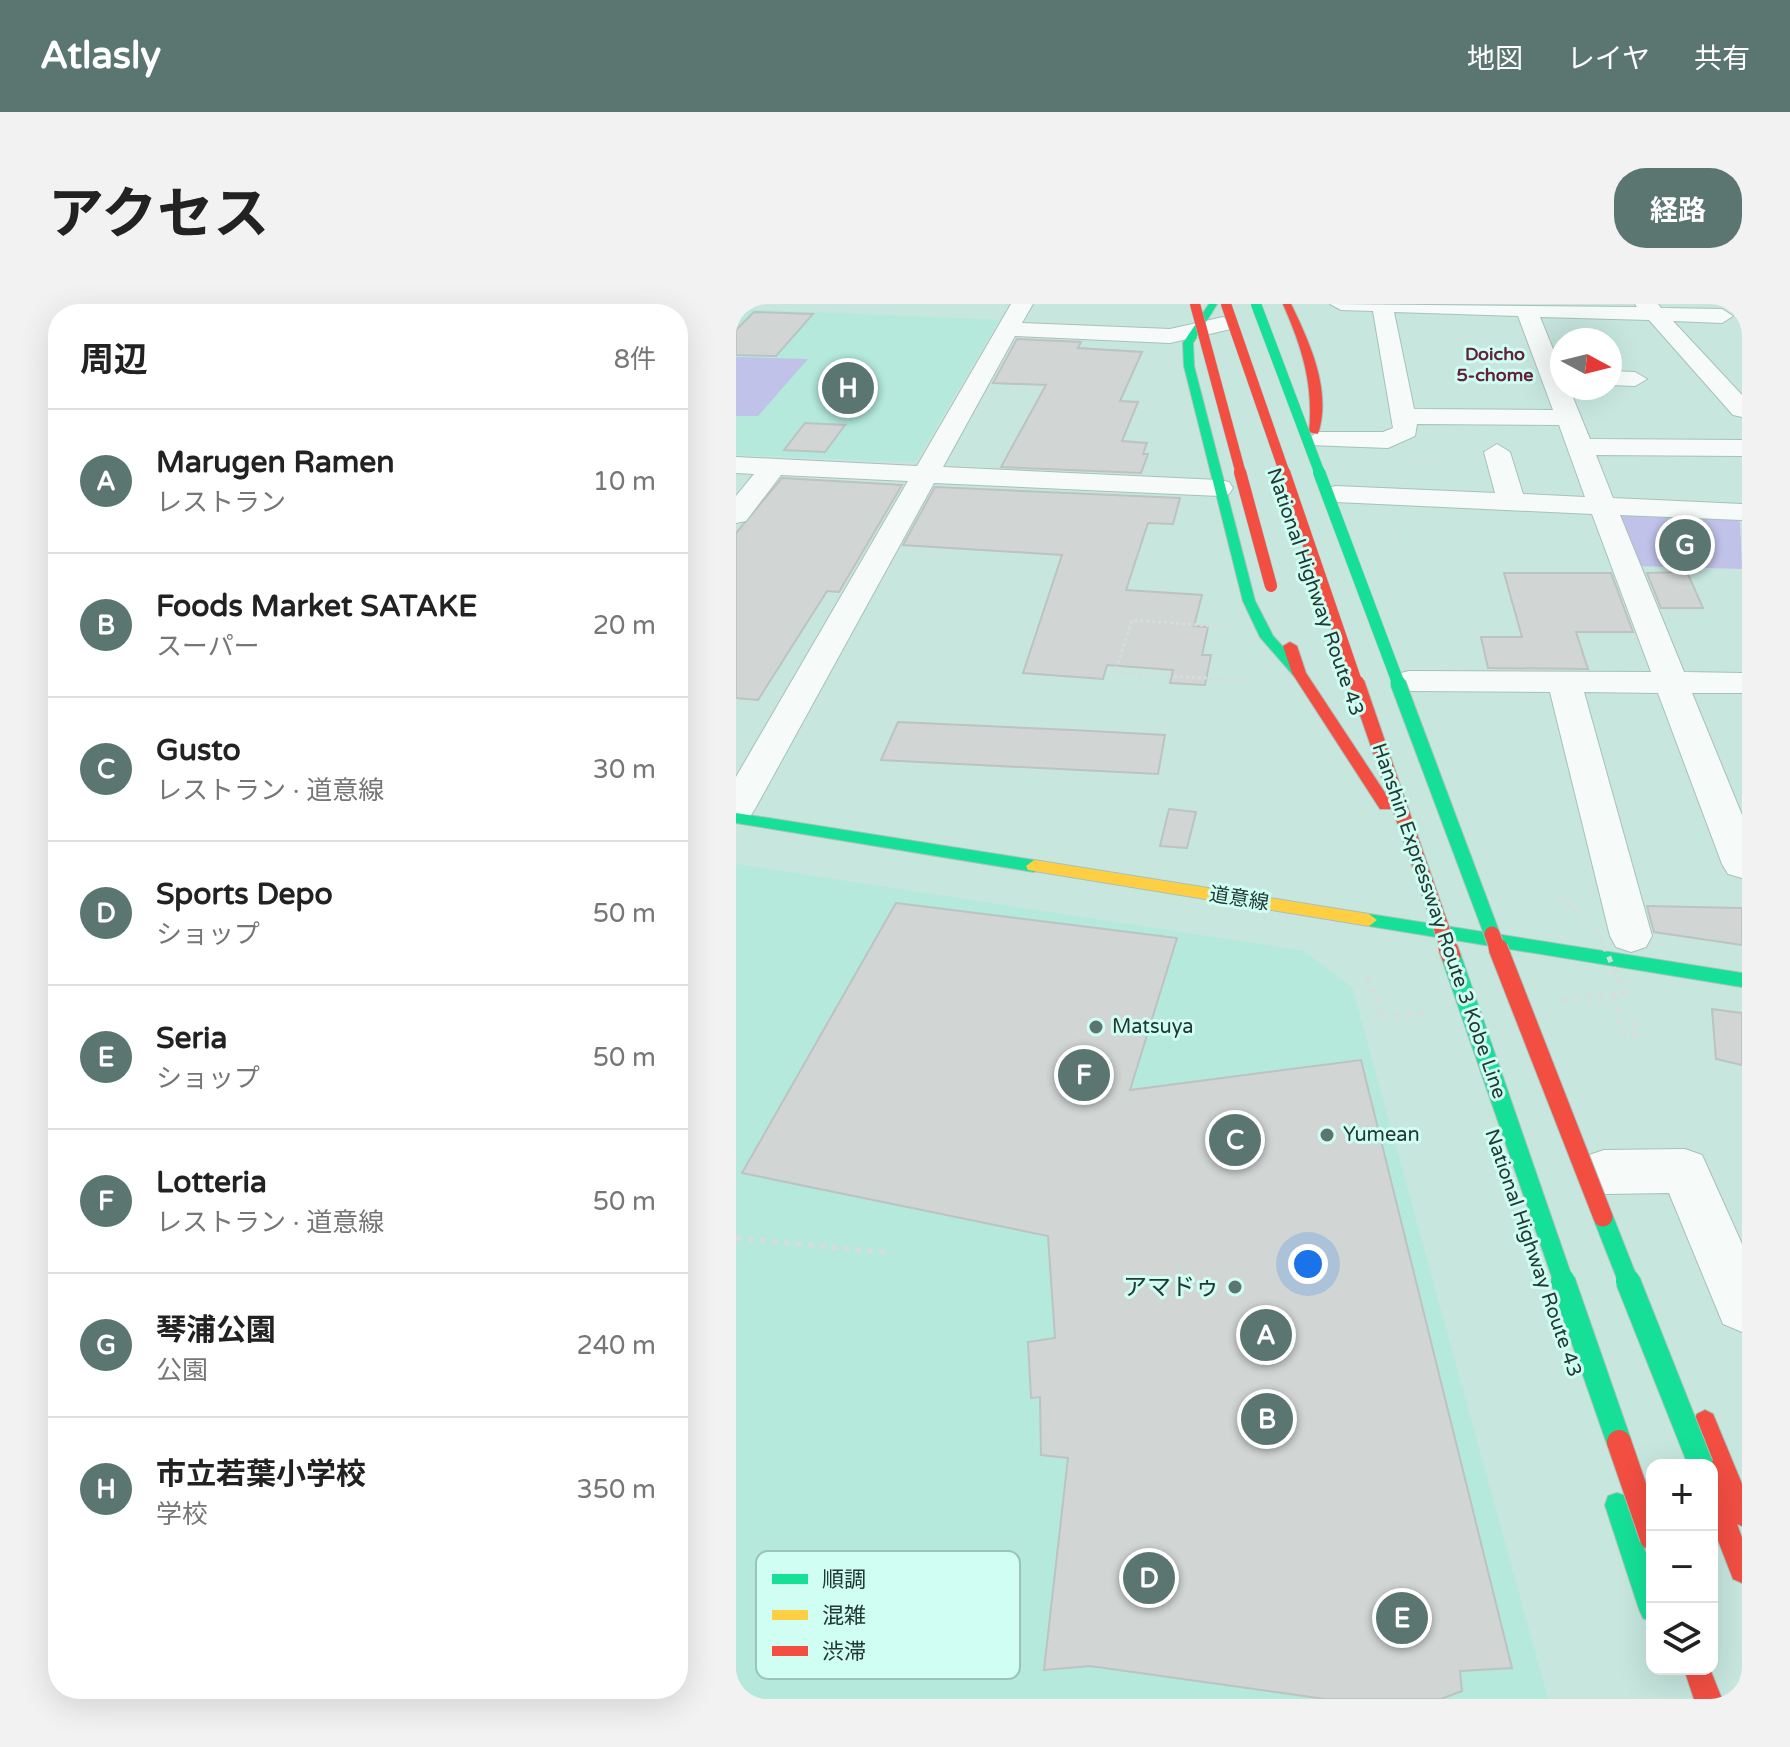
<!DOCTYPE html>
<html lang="ja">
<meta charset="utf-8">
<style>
body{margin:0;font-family:"Varela Round","Noto Sans JP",sans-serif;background:#f2f2f2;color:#222}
.controls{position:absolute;right:24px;bottom:24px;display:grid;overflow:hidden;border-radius:16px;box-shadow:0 8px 32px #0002}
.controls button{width:72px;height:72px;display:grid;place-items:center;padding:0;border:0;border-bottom:2px solid #e0e0e0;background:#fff;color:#222;font:40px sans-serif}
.compass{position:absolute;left:814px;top:24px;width:72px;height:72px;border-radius:50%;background:#fff;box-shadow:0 8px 32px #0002;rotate:97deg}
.you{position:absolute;left:572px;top:960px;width:28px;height:28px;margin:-20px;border:6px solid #fff;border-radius:50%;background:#1a73e8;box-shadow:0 0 0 12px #1a73e833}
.badge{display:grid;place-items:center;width:52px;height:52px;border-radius:50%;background:#5b7670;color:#fff;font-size:26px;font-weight:700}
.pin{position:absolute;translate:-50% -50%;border:4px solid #fff;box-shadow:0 2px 8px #0006}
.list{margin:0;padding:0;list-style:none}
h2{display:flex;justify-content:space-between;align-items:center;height:104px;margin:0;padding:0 32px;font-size:34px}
h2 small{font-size:26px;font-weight:400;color:#767676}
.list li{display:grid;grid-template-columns:52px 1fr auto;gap:24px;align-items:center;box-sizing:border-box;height:144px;padding:0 32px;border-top:2px solid #e0e0e0}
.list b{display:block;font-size:30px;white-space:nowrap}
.list p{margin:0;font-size:26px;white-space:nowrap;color:#767676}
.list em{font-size:26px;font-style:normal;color:#767676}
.icon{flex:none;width:44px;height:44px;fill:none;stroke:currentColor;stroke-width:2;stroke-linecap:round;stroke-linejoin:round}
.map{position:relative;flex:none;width:1006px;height:1395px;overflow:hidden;border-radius:32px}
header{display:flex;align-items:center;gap:48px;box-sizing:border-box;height:112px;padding:0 40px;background:#5b7670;color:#fff}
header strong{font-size:38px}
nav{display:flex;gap:44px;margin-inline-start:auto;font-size:28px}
.intro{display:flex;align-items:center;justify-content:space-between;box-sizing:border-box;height:192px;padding:0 48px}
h1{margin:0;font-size:56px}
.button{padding:20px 36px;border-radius:32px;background:#5b7670;color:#fff;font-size:28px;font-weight:700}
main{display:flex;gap:48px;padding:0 48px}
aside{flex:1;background:#fff;border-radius:32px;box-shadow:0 8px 32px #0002}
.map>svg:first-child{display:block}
.built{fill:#b4e9dc}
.green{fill:#c1c2e9}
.building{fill:#d1d6d5;stroke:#bdc2c2;stroke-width:2}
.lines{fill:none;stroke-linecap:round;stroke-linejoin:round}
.street-casing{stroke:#a8c1bb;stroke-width:2}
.fast-casing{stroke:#a8c1bb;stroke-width:2}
.slow-casing{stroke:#a8c1bb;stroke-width:2}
.jam-casing{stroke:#a8c1bb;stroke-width:2}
.path-far2{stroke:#d4dedb;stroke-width:3;stroke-dasharray:3 3;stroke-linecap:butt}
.path-far1{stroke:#d4dedb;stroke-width:4;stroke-dasharray:5 5;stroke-linecap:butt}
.path{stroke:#d4dedb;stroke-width:5;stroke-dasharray:6 6;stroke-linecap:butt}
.street{fill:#f6fbfa;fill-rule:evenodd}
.fast{fill:#16e098;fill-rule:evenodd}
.slow{fill:#ffcf43;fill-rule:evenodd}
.jam{fill:#f24e42;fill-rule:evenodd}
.fast-bridge-far4-casing{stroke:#a8c1bb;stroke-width:11;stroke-linecap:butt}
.fast-bridge-far3-casing{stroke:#a8c1bb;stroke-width:13;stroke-linecap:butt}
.fast-bridge-far2-casing{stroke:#a8c1bb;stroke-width:17;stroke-linecap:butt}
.fast-bridge-far1-casing{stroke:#a8c1bb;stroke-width:21;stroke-linecap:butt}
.fast-bridge-casing{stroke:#a8c1bb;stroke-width:26;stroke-linecap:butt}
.jam-bridge-far4-casing{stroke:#a8c1bb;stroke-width:11;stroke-linecap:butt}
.jam-bridge-far3-casing{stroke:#a8c1bb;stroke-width:13;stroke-linecap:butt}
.jam-bridge-far2-casing{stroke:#a8c1bb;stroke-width:17;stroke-linecap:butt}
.jam-bridge-far1-casing{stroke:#a8c1bb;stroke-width:21;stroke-linecap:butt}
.jam-bridge-casing{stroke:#a8c1bb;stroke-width:26;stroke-linecap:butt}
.path-bridge-far1{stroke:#d4dedb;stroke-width:4;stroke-dasharray:5 5;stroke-linecap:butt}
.path-bridge{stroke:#d4dedb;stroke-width:5;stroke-dasharray:6 6;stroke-linecap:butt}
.fast-bridge-far4{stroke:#16e098;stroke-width:10}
.fast-bridge-far3{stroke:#16e098;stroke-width:12}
.fast-bridge-far2{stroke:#16e098;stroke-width:15}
.fast-bridge-far1{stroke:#16e098;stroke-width:19}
.fast-bridge{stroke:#16e098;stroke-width:24}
.jam-bridge-far4{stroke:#f24e42;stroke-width:10}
.jam-bridge-far3{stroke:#f24e42;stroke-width:12}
.jam-bridge-far2{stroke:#f24e42;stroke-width:15}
.jam-bridge-far1{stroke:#f24e42;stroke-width:19}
.jam-bridge{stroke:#f24e42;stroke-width:24}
.poi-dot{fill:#5b7670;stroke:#d0fef2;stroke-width:3}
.labels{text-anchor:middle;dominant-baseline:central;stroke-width:6;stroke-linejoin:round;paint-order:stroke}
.far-neighbourhood-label{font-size:18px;font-weight:bold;fill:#64213c;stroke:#d0fef2}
.street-label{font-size:20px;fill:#223934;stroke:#d0fef2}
.poi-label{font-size:20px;fill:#223934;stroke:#d0fef2;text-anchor:start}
.near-poi-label{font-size:24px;fill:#223934;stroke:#d0fef2;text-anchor:end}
.key{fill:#d0fef2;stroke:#9cc3b9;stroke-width:2}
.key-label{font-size:22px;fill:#223934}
</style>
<header>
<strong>Atlasly</strong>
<nav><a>地図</a><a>レイヤ</a><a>共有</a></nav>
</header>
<div class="intro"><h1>アクセス</h1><a class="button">経路</a></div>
<main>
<aside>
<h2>周辺<small>8件</small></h2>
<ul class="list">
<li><span class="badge">A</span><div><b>Marugen Ramen</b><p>レストラン</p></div><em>10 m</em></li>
<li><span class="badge">B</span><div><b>Foods Market SATAKE</b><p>スーパー</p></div><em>20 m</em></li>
<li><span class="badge">C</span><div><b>Gusto</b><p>レストラン · 道意線</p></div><em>30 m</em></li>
<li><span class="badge">D</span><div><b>Sports Depo</b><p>ショップ</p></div><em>50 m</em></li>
<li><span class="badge">E</span><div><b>Seria</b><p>ショップ</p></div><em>50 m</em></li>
<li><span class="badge">F</span><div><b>Lotteria</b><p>レストラン · 道意線</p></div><em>50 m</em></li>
<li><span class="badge">G</span><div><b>琴浦公園</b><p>公園</p></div><em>240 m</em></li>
<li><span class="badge">H</span><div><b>市立若葉小学校</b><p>学校</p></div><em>350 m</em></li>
</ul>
</aside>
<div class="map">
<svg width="1006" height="1395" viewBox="0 0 1006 1395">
<rect width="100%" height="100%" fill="#c6e6de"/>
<!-- built -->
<path class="built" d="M0 5 263 16 181 156 173 158 0 151Z
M0 560 568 647 616 683 812 1395H0Z"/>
<!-- green -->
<path class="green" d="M0 53 72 55 22 112H0Z
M888 209 993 212 1004 218 1006 265 900 262 879 213Z"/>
<!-- building -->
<path class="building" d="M18 8 77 10 40 52 0 51V26Z
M281 35 345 38 342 44 406 48 384 97 402 98 386 137 411 139 407 150H412L405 169 265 163 310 81 257 79Z
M69 119 109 121 89 148 48 146Z
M46 174 166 181 103 288 91 287 22 396 0 394V229Z
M199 183 444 194 437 220 412 219 390 286 466 291 458 322 472 323 466 351H475L469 381 434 379 437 366 371 361 367 375 287 369 326 251 167 241Z
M951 268 967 304H925L911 269Z
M768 269H875L897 328H840L852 365 752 364 745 333H786Z
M162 418 336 426 429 431 422 470 145 456Z
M433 505 460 508 451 544 424 542Z
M160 599 441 634 394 786 625 756 776 1364 724 1367 726 1387 705 1395H589L354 1362 308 1366 332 1154 305 1151 304 1093 295 1094 292 1038 319 1034 312 932 6 869Z
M911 602 1006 604V641L918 628Z
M976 705 1006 709V761L980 755Z"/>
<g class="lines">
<defs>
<path id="street" d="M275 0H297L286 19 434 25 487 13 498 20 495 25 434 39 279 32 207 163 483 176 493 178 497 184 493 190 483 192 198 179 19 505 13 514 0 518V473L172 177 45 171 10 217 0 219V192L18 170 0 169V153L181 162Z
M594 0 901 3 899 0H922L925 4 986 5 997 12 986 19 937 17 1006 91V113L997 111 913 16 804 13 826 67V84H833L854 135 1006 136V152L860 151 877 194 1006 200V216L884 211 948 368 1006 369V389H956L1006 511V574L992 570 986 560 922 389 848 388 916 632 910 643 895 648 880 643 874 632 814 388 673 387 661 384 656 377 661 370 673 367 915 368 856 210 600 198 590 196 586 190 590 184 600 182 759 189 748 148 761 140 774 148 787 190 849 193 823 121 681 120 679 132 652 144 573 141 569 136 582 128H647L657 124 637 7 605 6ZM658 8 782 12 817 106 678 105Z
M874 67 899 68 911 75 899 82 874 81Z
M949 845 966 851 1006 940V1028L987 1020 933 889 868 890 850 884 843 868 850 852 868 846Z"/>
<path id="fast" d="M473 0H481L457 39 458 62 519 297 537 332 568 366V372H558L524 333 507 297 448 62 447 39Z
M0 509 298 556 306 562 298 568 0 519Z
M633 610 1006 669V683L633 622 625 616Z
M881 1189 890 1192 916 1267V1318L907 1314 903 1305 869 1201 872 1192Z"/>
<path id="slow" d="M298 556 633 610 641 616 633 622 292 566 290 562Z"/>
<path id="jam" d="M547 0H555C574 39 596 87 582 130L573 128C578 81 566 43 547 0Z
M554 338 561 342 570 369 657 501 654 505H644L556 369 547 342Z
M969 1106 977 1110 1006 1180V1222L1001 1220 1006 1234V1279L997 1275 976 1221V1177L981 1179 957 1118 961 1110Z
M948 1365H974L986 1395H958Z"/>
</defs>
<!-- street casing -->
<use href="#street" class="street-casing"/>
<!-- fast casing -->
<use href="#fast" class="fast-casing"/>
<!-- slow casing -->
<use href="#slow" class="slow-casing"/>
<!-- jam casing -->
<use href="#jam" class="jam-casing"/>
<!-- path-far2 -->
<path class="path-far2" d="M670 157H706
M650 218 660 234
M491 323 396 316 379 369 507 376"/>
<!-- path-far1 -->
<path class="path-far1" d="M824 592 850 615"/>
<!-- path -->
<path class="path" d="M632 672 646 713
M878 691 885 728 899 731 900 709
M0 934 155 949"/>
<!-- street -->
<use href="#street" class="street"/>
<!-- fast -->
<use href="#fast" class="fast"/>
<!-- slow -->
<use href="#slow" class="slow"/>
<!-- jam -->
<use href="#jam" class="jam"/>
<defs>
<path id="fast-bridge-far4" d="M520 0 584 170"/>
<path id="fast-bridge-far3" d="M583 168 663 381"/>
<path id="fast-bridge-far2" d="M662 379 756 630"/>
<path id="fast-bridge-far1" d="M715 652 828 979
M867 913 893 979"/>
<path id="fast-bridge" d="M827 977 883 1138
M892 977 965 1161"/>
<path id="jam-bridge-far4" d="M459 0 505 170
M490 0 549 170"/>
<path id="jam-bridge-far3" d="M504 168 535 282
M548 168 621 381"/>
<path id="jam-bridge-far2" d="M621 379 713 646
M756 630 762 646"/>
<path id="jam-bridge-far1" d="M712 644 715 652
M762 644 867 913"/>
<path id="jam-bridge" d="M883 1138 916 1234"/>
</defs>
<!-- fast-bridge-far4 casing -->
<use href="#fast-bridge-far4" class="fast-bridge-far4-casing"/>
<!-- fast-bridge-far3 casing -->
<use href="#fast-bridge-far3" class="fast-bridge-far3-casing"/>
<!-- fast-bridge-far2 casing -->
<use href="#fast-bridge-far2" class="fast-bridge-far2-casing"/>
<!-- fast-bridge-far1 casing -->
<use href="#fast-bridge-far1" class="fast-bridge-far1-casing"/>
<!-- fast-bridge casing -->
<use href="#fast-bridge" class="fast-bridge-casing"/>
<!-- jam-bridge-far4 casing -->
<use href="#jam-bridge-far4" class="jam-bridge-far4-casing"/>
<!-- jam-bridge-far3 casing -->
<use href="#jam-bridge-far3" class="jam-bridge-far3-casing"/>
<!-- jam-bridge-far2 casing -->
<use href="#jam-bridge-far2" class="jam-bridge-far2-casing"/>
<!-- jam-bridge-far1 casing -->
<use href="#jam-bridge-far1" class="jam-bridge-far1-casing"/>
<!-- jam-bridge casing -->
<use href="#jam-bridge" class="jam-bridge-casing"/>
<!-- path-bridge-far1 -->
<path class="path-bridge-far1" d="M860 624 870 646"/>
<!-- path-bridge -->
<path class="path-bridge" d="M826 696 888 689 869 644
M646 713 693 708"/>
<!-- fast-bridge-far4 -->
<use href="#fast-bridge-far4" class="fast-bridge-far4"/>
<!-- fast-bridge-far3 -->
<use href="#fast-bridge-far3" class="fast-bridge-far3"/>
<!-- fast-bridge-far2 -->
<use href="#fast-bridge-far2" class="fast-bridge-far2"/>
<!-- fast-bridge-far1 -->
<use href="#fast-bridge-far1" class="fast-bridge-far1"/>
<!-- fast-bridge -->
<use href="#fast-bridge" class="fast-bridge"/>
<!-- jam-bridge-far4 -->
<use href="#jam-bridge-far4" class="jam-bridge-far4"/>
<!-- jam-bridge-far3 -->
<use href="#jam-bridge-far3" class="jam-bridge-far3"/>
<!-- jam-bridge-far2 -->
<use href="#jam-bridge-far2" class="jam-bridge-far2"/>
<!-- jam-bridge-far1 -->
<use href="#jam-bridge-far1" class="jam-bridge-far1"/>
<!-- jam-bridge -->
<use href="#jam-bridge" class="jam-bridge"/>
</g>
<!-- markers -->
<g class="poi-dot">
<circle cx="360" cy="723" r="8"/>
<circle cx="591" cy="831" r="8"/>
<circle cx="499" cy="983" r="8"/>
</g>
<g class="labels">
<!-- far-neighbourhood labels -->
<g class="far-neighbourhood-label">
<text x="759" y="50">Doicho<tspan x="759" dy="21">5-chome</tspan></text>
</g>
<!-- street labels -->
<g class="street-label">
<text transform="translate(579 288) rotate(71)">National Highway Route 43</text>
<text transform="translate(503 595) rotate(9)">道意線</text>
<text transform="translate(703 617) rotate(71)">Hanshin Expressway Route 3 Kobe Line</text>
<text transform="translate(797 949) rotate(71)">National Highway Route 43</text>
</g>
<!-- poi labels -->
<g class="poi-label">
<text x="376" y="723">Matsuya</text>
<text x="607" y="831">Yumean</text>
</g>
<!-- near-poi labels -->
<g class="near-poi-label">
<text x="483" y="983">アマドゥ</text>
</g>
</g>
<!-- legend -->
<rect x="20" y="1247" width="264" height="128" rx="12" class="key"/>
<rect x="36" y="1270" width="36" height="10" fill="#16e098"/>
<rect x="36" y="1306" width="36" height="10" fill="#ffcf43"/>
<rect x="36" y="1342" width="36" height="10" fill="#f24e42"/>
<g class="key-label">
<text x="86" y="1283">順調</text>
<text x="86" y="1319">混雑</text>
<text x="86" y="1355">渋滞</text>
</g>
</svg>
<div class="controls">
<button>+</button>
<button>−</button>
<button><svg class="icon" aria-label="layers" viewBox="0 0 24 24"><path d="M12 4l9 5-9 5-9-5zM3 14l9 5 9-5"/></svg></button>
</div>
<svg class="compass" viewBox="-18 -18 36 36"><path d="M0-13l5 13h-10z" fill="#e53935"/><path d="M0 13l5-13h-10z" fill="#767676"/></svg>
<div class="you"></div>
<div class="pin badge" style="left:530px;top:1031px">A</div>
<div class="pin badge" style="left:531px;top:1115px">B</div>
<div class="pin badge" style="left:499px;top:836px">C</div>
<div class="pin badge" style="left:413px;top:1274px">D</div>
<div class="pin badge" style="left:666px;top:1314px">E</div>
<div class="pin badge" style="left:348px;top:771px">F</div>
<div class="pin badge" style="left:949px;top:241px">G</div>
<div class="pin badge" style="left:112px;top:84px">H</div>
</div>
</main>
